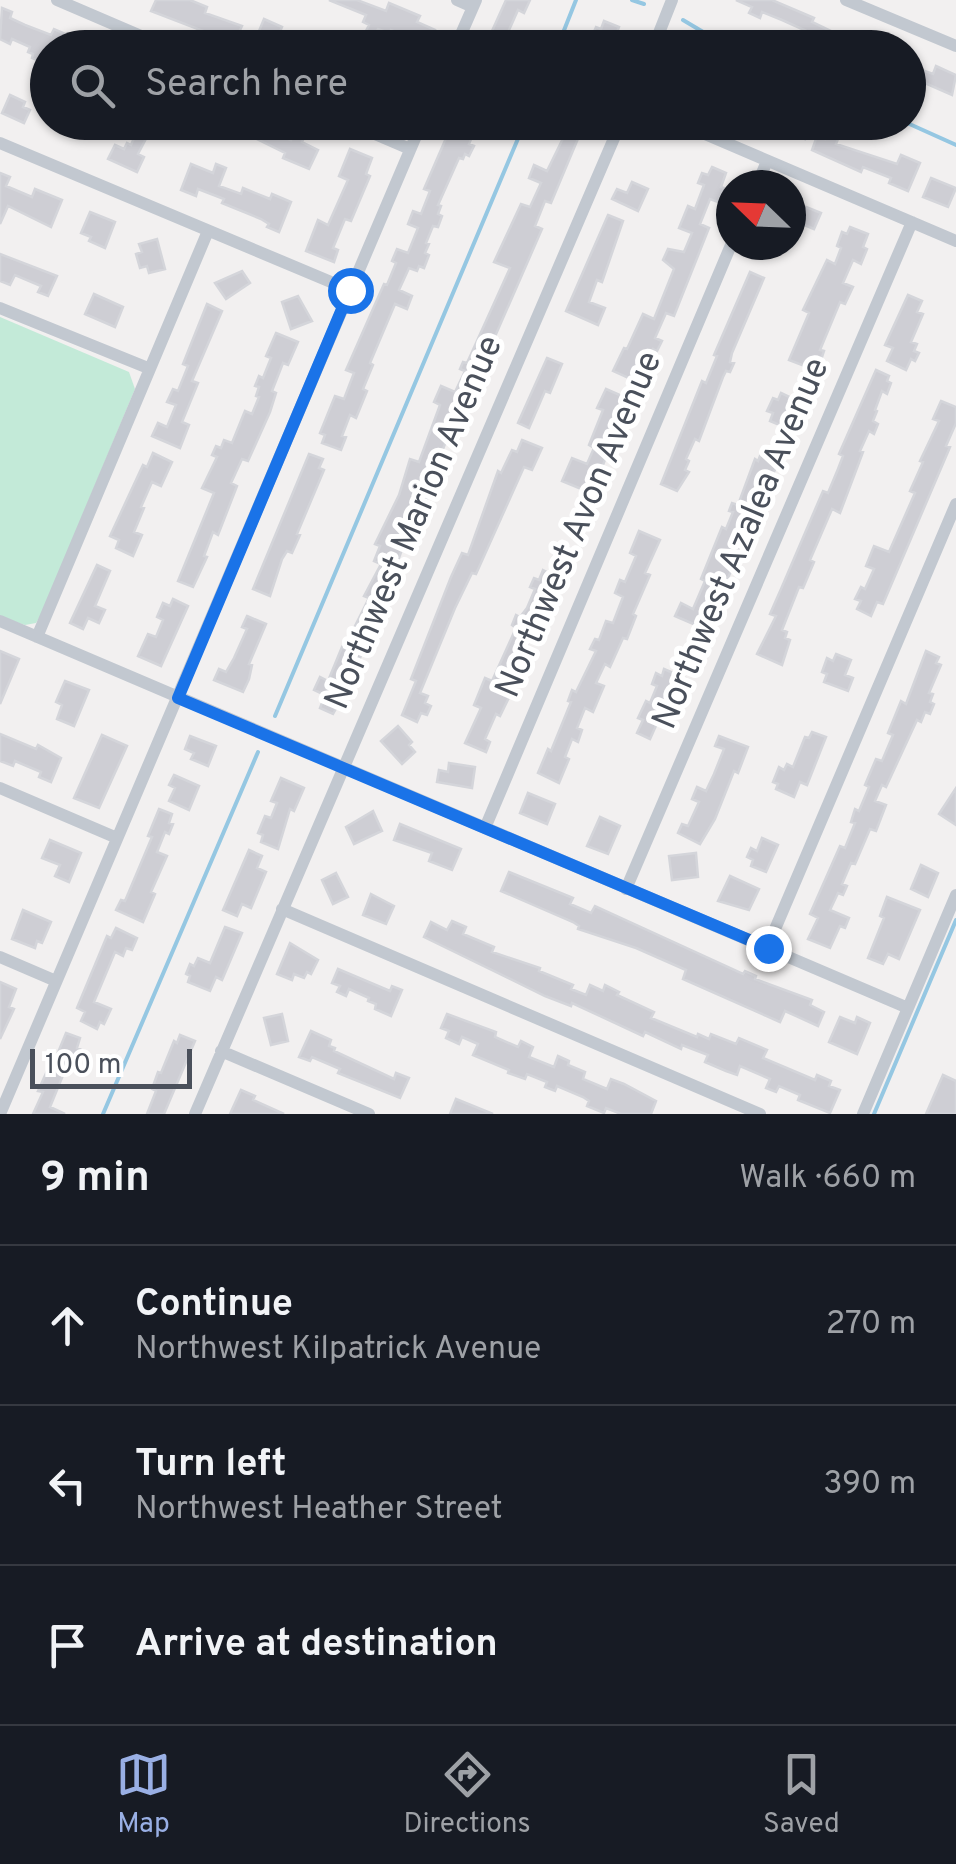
<!DOCTYPE html>
<meta charset="utf-8">
<style>
body{margin:0;font-family:Overpass,sans-serif;background:#20242c;color:#f1f3f6}
.compass{position:absolute;left:716px;top:170px;width:90px;height:90px;border-radius:50%;background:#171b24;box-shadow:0 2px 8px #0004;rotate:293deg}
.scale{position:absolute;left:30px;bottom:25px;width:162px;box-sizing:border-box;padding-left:10px;border:5px solid #4a505b;border-top:0;font-size:28px;line-height:35px;white-space:nowrap;color:#4a505b;-webkit-text-stroke:8px #fff;paint-order:stroke}
.stop{position:absolute;width:30px;height:30px;margin:-22px;border:8px solid #1a73e8;border-radius:50%;background:#fff}
.stop.end{background:#1a73e8;border-color:#fff;box-shadow:0 2px 10px #0008}
.list{margin:0;padding:0;list-style:none}
h2{display:flex;justify-content:space-between;align-items:center;height:130px;margin:0;padding:0 40px;font-size:42px}
h2 small{font-size:32px;font-weight:400;color:#9ea1a6}
.list li{display:grid;grid-template-columns:65px 1fr auto;gap:30px;align-items:center;box-sizing:border-box;height:160px;padding:0 40px;border-top:2px solid #363941}
.list b{display:block;font-size:38px;white-space:nowrap}
.list p{margin:0;font-size:32px;white-space:nowrap;color:#9ea1a6}
.list em{font-size:32px;font-style:normal;color:#9ea1a6}
.icon{flex:none;width:55px;height:55px;fill:none;stroke:currentColor;stroke-width:2;stroke-linecap:round;stroke-linejoin:round}
.map{position:relative;flex:none;width:956px;height:1114px;overflow:hidden}
.search{position:absolute;background:#171b24;box-shadow:0 2px 8px #0004;left:30px;right:30px;top:30px;height:110px;display:flex;align-items:center;gap:25px;box-sizing:border-box;padding:0 35px;border-radius:55px;color:#9ea1a6;font-size:38px}
.sheet{height:610px;background:#171b24}
nav{display:flex;justify-content:space-around;align-items:center;box-sizing:border-box;height:140px;border-top:2px solid #363941;background:#171b24;font-size:28px;color:#9ea1a6}
nav a{display:grid;justify-items:center;gap:5px}
nav .on{color:#99afe4}
.map>svg:first-child{display:block}
.green{fill:#c3ead8}
.lines{fill:none;stroke-linecap:round;stroke-linejoin:round}
.stream{stroke:#95c7e2;stroke-width:4}
.building{fill:#ceced4;stroke:#d4d5da;stroke-width:2.5}
.street{stroke:#c2c8d0;stroke-width:12}
.route{stroke:#1a73e8;stroke-width:12}
.labels{text-anchor:middle;dominant-baseline:central;stroke-width:10;stroke-linejoin:round;paint-order:stroke}
.street-label{font-size:35px;fill:#4a505b;stroke:#fff}
</style>
<div class="map">
<svg width="956" height="1114" viewBox="0 0 956 1114">
<rect width="100%" height="100%" fill="#f2f0f0"/>
<!-- green -->
<path class="green" d="M0 317 129 372 135 389 41 615 36 623 25 625 0 617Z"/>
<g class="lines">
<!-- stream -->
<path class="stream" d="M632 0 644 4
M683 20 730 48
M557 48 576 0
M905 122 956 145
M275 716 525 122
M103 1114 258 752
M874 1114 956 920"/>
</g>
<!-- building -->
<path class="building" d="M156 0H190L207 7 205 13 242 26 234 43 151 11Z
M329 0H357L386 11 389 3 420 16 417 22 435 30 428 46 391 30 389 33 378 29 375 35 366 31 369 25 363 22 366 15Z
M506 0H530L524 13 518 10 501 48 487 42Z
M736 0H772L814 18 812 22 866 48H832L818 41 820 37 782 20 762 12 760 18 749 13 752 7Z
M2 8 12 12 10 18 25 25 51 35 54 29 98 48H48V60L44 58 42 62 32 58 33 54 28 52 30 47 12 39 10 44 0 39Z
M264 19 282 27 273 48H252Z
M604 21 619 27 614 40 630 48H587L596 27 601 29Z
M908 65 933 74 936 66 956 75 952 95 918 80 916 86 908 83Z
M10 95 25 102 23 107 30 110 24 123 2 113Z
M141 122 152 127 138 154 144 157 137 172 108 159 115 145 124 149 127 143 131 145Z
M223 122H266L264 128 291 140 295 130 305 135 302 142 318 150 309 169 283 158 285 153Z
M453 122H478L469 144 474 146 469 156 465 154 463 159 459 158 438 205 441 206 438 214 442 216 438 227 433 226 426 243 429 244 425 253 429 255 424 268 419 266 417 271 409 268 399 290 412 296 407 309 395 304 370 363 373 365 363 389 367 391 356 418 350 415 342 436 346 437 341 450 322 443 325 435 320 433 335 396 344 399 354 373 346 370 384 284 387 285 396 263 392 261 397 249 408 253 418 228 408 224 413 211 421 214 430 191 424 189Z
M571 122H585L551 203 545 201 535 226 542 229 462 412 453 409 446 427 451 429 429 484 432 486 420 516 415 514 377 618 357 665 352 662 342 687 347 689 333 714 320 708 325 695 314 690 320 677 328 681 342 647 344 648 369 598 364 596 381 564 374 561 380 546 375 544 399 495 410 459 419 462 440 405 434 402 441 386 455 392 465 371 460 369 463 362 467 363 510 268 494 262 521 204 530 207 541 183 529 178 534 165 547 171Z
M752 122H812L805 139 789 132 786 138Z
M827 135 838 139 836 144 897 164 901 155 920 163 908 191 889 183 891 178 863 167 861 172 812 150 817 136 825 139Z
M350 149 372 158 366 174 370 176 351 221 345 219 333 248 338 250 334 262 306 251 318 220 328 225 348 180 339 176Z
M191 164 213 173 216 164 226 168 219 186 241 194 243 188 270 199 272 194 291 202 279 232 267 227 269 224 261 219 222 203 224 199 198 189 196 196 181 190Z
M712 167 726 173 721 187 724 188 718 202 710 199 700 224 709 228 674 316 666 313 655 338 662 341 657 351 653 349 635 381 613 371 624 348 627 349 643 314 654 319 674 269 663 260 668 249 684 252 692 233 679 228 688 206 695 209 704 185 698 183 702 173 708 175Z
M0 173 10 177 6 186 32 197 35 189 62 200 51 227 8 206 0 224Z
M931 178 956 188 948 207 923 197Z
M632 182 648 189 638 211 612 199 617 189 627 193Z
M791 201 821 213 814 229 802 224 800 229 791 225Z
M90 212 115 222 105 248 89 241 91 237 81 233Z
M608 215 623 221 602 282 597 280 589 302 605 308 598 325 566 311Z
M850 227 868 234 863 247 867 249 861 264 853 260 843 283 853 287 845 304 840 302 820 350 824 351 820 363 810 359 807 367 789 360 809 313 803 310 827 260 835 264 841 248 837 246 842 232 847 234Z
M157 239 165 269 149 273 147 266 140 268 136 254 142 252 139 244Z
M0 254 57 276 48 296 38 292 41 286 15 275 10 285 0 281Z
M242 271 250 283 226 299 215 283Z
M750 272 764 278 732 353 730 362 734 363 730 372 726 371 723 377 699 441 695 439 686 459 689 461 685 470 689 472 677 491 661 484 702 381 706 383 717 356 714 355Z
M94 294 123 307 115 327 85 314Z
M908 295 922 301 917 312 923 314 911 342 917 344 914 351 919 353 915 361 911 359 906 370 887 361 893 348 885 345Z
M298 296 312 321 291 329 282 302Z
M207 304 222 311 192 381 198 383 182 422 189 425 180 448 152 436 158 423 167 427 176 405 167 402 173 389 178 391 188 366 183 364Z
M276 333 298 342 288 365 283 363 272 391 276 393 270 412 248 461 242 459 231 483 237 486 218 535 213 532 204 556 207 557 193 587 178 581 214 493 202 488 217 457 212 455 216 446 221 448 224 440 232 443 245 411 252 414 259 397 256 396 259 387 255 386 259 376 263 378 271 358 266 356Z
M547 358 562 364 550 393 545 391 529 428 518 423Z
M876 370 889 376 887 381 891 383 887 394 882 391 875 410 877 411 873 421 878 424 874 434 869 431 860 451 863 452 840 513 832 509 810 560 814 562 803 588 799 587 782 630 787 632 785 638 790 640 782 665 757 654 776 616 770 614 781 589 823 491 828 493 838 469 843 456 839 454Z
M606 389 636 402 631 412 628 411 616 446 611 444 601 470 604 471 596 495 562 481 572 458 587 464 594 448 589 445 603 410 597 408Z
M781 393 796 400 790 414 795 416 789 429 770 421 773 413 767 411 773 398 778 400Z
M941 401 956 407V423L946 446 950 447 883 604 877 602 871 616 857 609 861 601 855 599 861 587 865 589 874 569 866 566 874 546 889 552 915 493 910 491 923 462 920 461 939 421 933 419Z
M522 440 542 448 532 470 524 467 476 574 472 573 455 608 420 693 428 696 425 703 431 706 427 715 421 713 417 722 402 715 416 681 411 679 451 577 462 553 468 555 498 471 501 473 512 450 517 452Z
M762 451 780 458 728 578 725 577 705 629 675 616 681 603 693 609 705 581 701 579 722 527 726 529 733 512 729 511 732 503 738 505 755 459 758 461Z
M153 453 172 462 161 486 152 482 141 507 144 508 134 532 142 535 133 556 116 548 119 540 110 536 143 465 147 467Z
M309 454 323 459 319 468 324 470 297 534 300 535 292 553 287 551 282 559 270 596 253 589Z
M639 531 660 540 645 573 650 575 633 614 636 616 627 639 623 638 610 667 605 664 596 683 604 686 593 712 585 708 577 728 582 730 578 742 572 739 565 757 569 759 559 783 538 773 548 749 551 751 571 702 568 701 572 690 576 692 596 651 590 649 595 639 599 640 606 621 613 623 623 597 615 593 620 580 625 582 636 556 630 553Z
M97 565 110 571 95 606 105 610 99 623 88 618 83 629 70 623Z
M543 570 559 578 517 666 522 668 518 679 500 716 496 714 485 739 490 742 486 752 465 743 481 708 474 705 485 678 492 681 516 628 512 625 516 615 520 617 527 608 535 589 530 587 534 578 539 580Z
M173 599 188 606 161 666 138 656 148 634 156 637 163 620 157 617 163 603 170 606Z
M247 616 266 624 249 664 252 665 249 679 243 692 214 680 219 669 226 672 234 658 247 629 242 627Z
M0 651 19 659 0 704Z
M926 651 939 657 936 663 941 665 929 693 933 694 930 702 934 704 930 714 925 712 921 722 917 720 886 787 882 785 875 801 886 805 876 831 870 829 855 864 851 863 842 884 847 886 843 895 838 893 830 910 849 918 845 928 840 926 830 948 808 939 818 918 810 914 840 846 845 848 855 823 851 822 855 809 859 811 869 787 865 785 876 759 882 761 893 735 888 733 901 701 906 704Z
M836 654 851 660 845 675 853 678 848 691 824 682 827 674 822 672 827 658 833 661Z
M664 669 685 678 666 723 659 719 650 739 637 733 643 720 638 718 646 701 650 703 657 686 652 684 656 673 662 676Z
M65 681 89 690 74 726 57 719 62 705 56 702Z
M398 726 412 742 409 745 415 752 402 764 381 741Z
M812 732 826 737 807 785 800 782 794 797 776 789 778 784 773 782 779 767 784 770 787 764 793 767 805 737 809 738Z
M0 734 36 749 38 745 61 758 51 782 39 777 41 772 15 761 13 766 0 761Z
M102 735 127 746 99 808 74 798Z
M190 736 216 746 208 766 191 759 194 753 185 749Z
M719 736 748 747 738 773 734 771 715 819 700 844 678 833 682 824 688 826 699 802 692 799 697 787 706 791 714 774 724 749 715 746Z
M449 763 475 767 472 788 437 782 439 770 448 772Z
M174 775 199 786 189 810 169 801 175 788 169 785Z
M281 778 304 788 294 811 290 809 278 849 261 842 263 835 258 833 265 816 271 818 277 803 271 801Z
M956 788V825L939 814Z
M528 793 555 804 547 824 520 813Z
M159 809 172 814 169 823 173 824 169 834 165 832 157 852 167 856 151 892 155 894 143 922 116 910 121 900 125 901 136 875 152 837 148 836Z
M373 811 382 831 354 844 346 827Z
M600 817 620 826 608 854 587 846Z
M400 824 461 849 452 870 429 861 432 853 394 840Z
M762 838 778 845 766 872 751 866 753 860 747 857 751 848 757 851Z
M50 840 81 853 69 882 55 876 60 865 42 858Z
M249 850 262 856 257 868 266 872 251 908 242 904 237 916 223 910Z
M696 853 698 877 672 880 669 856Z
M921 865 938 873 928 897 911 889Z
M509 872 573 898 570 904 591 913 595 906 743 974 745 971 756 976 755 979 812 1000 810 1005 824 1012 818 1026 785 1011 780 1022 683 979 686 970 636 948 578 929 579 926 573 922 501 891Z
M336 873 348 897 333 904 322 880Z
M730 876 759 889 749 910 718 901Z
M371 894 394 906 386 924 363 915Z
M887 897 920 910 899 959 888 954 883 964 868 958 884 918 880 916Z
M23 910 51 922 42 943 37 941 35 948 12 939Z
M452 921 466 927 463 934 494 947 492 952 540 968 539 971 573 985 571 989 586 995 590 985 603 991 605 985 619 992 617 995 654 1012 651 1018 697 1037 698 1034 709 1039 711 1034 736 1044 739 1038 767 1050 763 1058 808 1077 815 1080 817 1075 831 1081 829 1086 840 1090 830 1113 798 1100 800 1095 779 1086 776 1092 766 1088 770 1079 740 1066 737 1075 726 1071 705 1062 708 1055 682 1045 681 1049 645 1032 643 1036 572 1003 571 1006 545 996 424 937 431 922 447 930Z
M225 927 242 933 222 980 216 977 210 991 188 982 190 976 186 974 190 964 194 966 198 958 210 963Z
M116 928 137 938 132 950 126 948 123 956 115 952 94 1002 111 1009 104 1024 100 1022 97 1029 81 1021 85 1012 77 1008 107 936 111 938Z
M290 943 318 960 311 974 307 972 304 978 294 974 292 980 277 974Z
M338 969 390 991 392 986 402 990 391 1016 375 1009 376 1004 368 1001 369 998 349 989 346 996 337 992 340 986 332 983Z
M0 982 16 989 9 1007 14 1009 0 1039Z
M282 1014 288 1041 271 1045 264 1018Z
M447 1014 496 1032 495 1037 518 1047 521 1041 533 1047 529 1057 554 1067 558 1056 569 1061 568 1065 585 1072 583 1079 607 1089 611 1079 624 1084 656 1101 651 1114H621L606 1108 604 1113 587 1106 589 1101 583 1097 557 1086 555 1091 545 1087 547 1082 527 1074 525 1079 508 1073 509 1070 473 1055 478 1044 462 1037 459 1044 446 1038 449 1031 441 1028Z
M840 1017 855 1023 857 1017 870 1023 857 1054 829 1042Z
M311 1031 331 1040 329 1046 335 1048 334 1051 394 1079 396 1073 409 1078 400 1098 338 1073 340 1069 312 1057 310 1061 299 1057Z
M66 1033 80 1038 77 1048 80 1049 74 1065 68 1063 50 1107 65 1114H33L43 1092 38 1091 47 1071 50 1072Z
M180 1035 195 1041 164 1114H147L156 1091 152 1089 158 1072 161 1073 174 1041 177 1043Z
M943 1075 956 1081V1114H926Z
M241 1090 255 1096 253 1100 284 1114H230Z
M456 1099 493 1114H450Z"/>
<g class="lines">
<!-- street -->
<path class="street" d="M57 0 169 48
M457 0 473 7
M846 0 956 46
M455 48 476 0
M653 48 672 0
M347 122 410 149
M677 122 956 241
M0 143 350 290
M757 185 767 161
M0 308 148 368
M0 621 908 1008
M37 637 208 231
M0 788 117 838
M485 828 731 245
M626 889 912 222
M282 909 760 1114
M767 948 956 504
M0 957 56 981
M221 1051 369 1114
M0 1114 422 122
M195 1114 621 122
M863 1114 956 895"/>
</g>
<g class="lines">
<!-- route -->
<path class="route" d="M350 290 178 698 768 948"/>
</g>
<g class="labels">
<!-- street labels -->
<g class="street-label">
<text transform="translate(415 523) rotate(-67)">Northwest Marion Avenue</text>
<text transform="translate(580 525) rotate(-67)">Northwest Avon Avenue</text>
<text transform="translate(742 544) rotate(-67)">Northwest Azalea Avenue</text>
</g>
</g>
</svg>
<svg class="compass" viewBox="-18 -18 36 36"><path d="M0-13l5 13h-10z" fill="#e53935"/><path d="M0 13l5-13h-10z" fill="#9ea1a6"/></svg>
<div class="scale">100 m</div>
<div class="stop" style="left:350px;top:290px"></div>
<div class="stop end" style="left:768px;top:948px"></div>
<div class="search"><svg class="icon" aria-label="search" viewBox="0 0 24 24"><circle cx="10" cy="10" r="6"/><path d="M15 15l6 6"/></svg>Search here</div>
</div>
<section class="sheet">
<h2>9 min<small>Walk · 660 m</small></h2>
<ul class="list">
<li><svg class="icon" aria-label="ahead" viewBox="0 0 24 24"><path d="M12 20V5M6 11l6-6 6 6"/></svg><div><b>Continue</b><p>Northwest Kilpatrick Avenue</p></div><em>270 m</em></li>
<li><svg class="icon" aria-label="left" viewBox="0 0 24 24"><path d="M17 20v-9H6M10 6l-5 5 5 5"/></svg><div><b>Turn left</b><p>Northwest Heather Street</p></div><em>390 m</em></li>
<li><svg class="icon" aria-label="arrive" viewBox="0 0 24 24"><path d="M6 21V4h12l-3 4 3 4H6"/></svg><div><b>Arrive at destination</b></div></li>
</ul>
</section>
<nav>
<a class="on"><svg class="icon" aria-label="map" viewBox="0 0 24 24"><path d="M3 6l6-2 6 2 6-2v14l-6 2-6-2-6 2zM9 4v14M15 6v14"/></svg>Map</a>
<a><svg class="icon" aria-label="directions" viewBox="0 0 24 24"><path d="M12 3l9 9-9 9-9-9zM9 14v-3h6M13 9l2 2-2 2"/></svg>Directions</a>
<a><svg class="icon" aria-label="saved" viewBox="0 0 24 24"><path d="M7 4h10v16l-5-4-5 4z"/></svg>Saved</a>
</nav>
